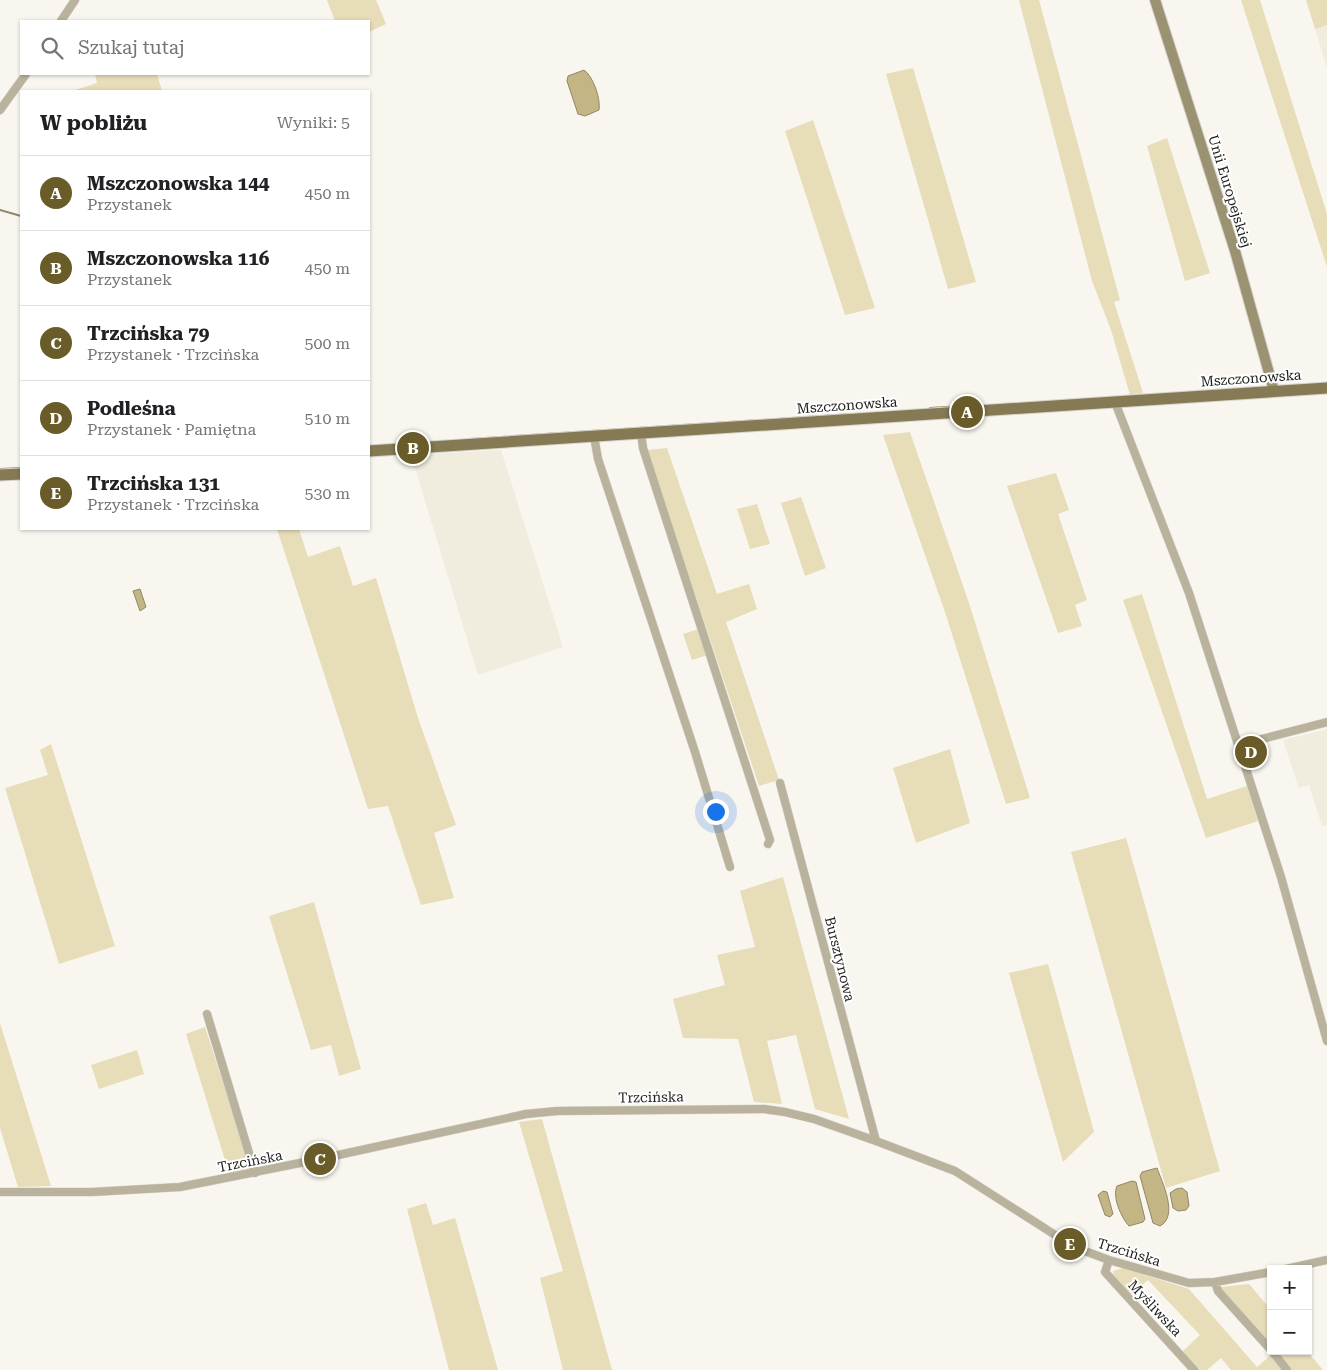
<!DOCTYPE html>
<html lang="pl">
<meta charset="utf-8">
<style>
body{margin:0;font-family:"Roboto Serif",serif;background:#f2f2f2;color:#202124}
.controls{position:absolute;right:15px;bottom:15px;display:grid;overflow:hidden;border-radius:0px;box-shadow:0 1px 4px #0004}
.controls button{width:45px;height:45px;display:grid;place-items:center;padding:0;border:0;border-bottom:1px solid #e0e0e0;background:#fff;color:#202124;font:25px sans-serif}
.you{position:absolute;left:715px;top:811px;width:18px;height:18px;margin:-12px;border:4px solid #fff;border-radius:50%;background:#1a73e8;box-shadow:0 0 0 8px #1a73e833}
.badge{display:grid;place-items:center;width:32px;height:32px;border-radius:50%;background:#6a5c29;color:#fff;font-size:16px;font-weight:700}
.pin{position:absolute;translate:-50% -50%;border:2px solid #fff;box-shadow:0 1px 5px #0006}
.list{margin:0;padding:0;list-style:none}
h2{display:flex;justify-content:space-between;align-items:center;height:65px;margin:0;padding:0 20px;font-size:21px}
h2 small{font-size:16px;font-weight:400;color:#757577}
.list li{display:grid;grid-template-columns:32px 1fr auto;gap:15px;align-items:center;box-sizing:border-box;height:75px;padding:0 20px;border-top:1px solid #e0e0e0}
.list b{display:block;font-size:19px;white-space:nowrap}
.list p{margin:0;font-size:16px;white-space:nowrap;color:#757577}
.list em{font-size:16px;font-style:normal;color:#757577}
.icon{flex:none;width:28px;height:28px;fill:none;stroke:currentColor;stroke-width:2;stroke-linecap:round;stroke-linejoin:round}
.map{position:relative;flex:none;width:1327px;height:1370px;overflow:hidden}
.search{position:absolute;background:#fff;box-shadow:0 1px 4px #0004;left:20px;top:20px;width:350px;height:55px;display:flex;align-items:center;gap:12px;box-sizing:border-box;padding:0 18px;border-radius:0px;color:#757577;font-size:19px}
.panel{position:absolute;background:#fff;box-shadow:0 1px 4px #0004;left:20px;top:90px;width:350px;height:440px;border-radius:0px}
.map>svg:first-child{display:block}
.built{fill:#f0ecde}
.green{fill:#e7ddb9}
.water{fill:#c3b584;stroke:#928865}
.lines{fill:none;stroke-linecap:round;stroke-linejoin:round}
.stream{stroke:#928865;stroke-width:2}
.street-casing{stroke:#d5d3cd;stroke-width:9}
.secondary-casing{stroke:#d5d3cd;stroke-width:12}
.primary-casing{stroke:#d5d3cd;stroke-width:13}
.street{stroke:#b9b39d;stroke-width:8}
.secondary{stroke:#9b9272;stroke-width:10}
.primary{stroke:#857a53;stroke-width:11}
.labels{text-anchor:middle;dominant-baseline:central;stroke-width:4;stroke-linejoin:round;paint-order:stroke}
.street-label{font-size:14px;fill:#1f1e1c;stroke:#fff}
</style>
<div class="map">
<svg width="1327" height="1370" viewBox="0 0 1327 1370">
<rect width="100%" height="100%" fill="#f8f6ef"/>
<!-- built -->
<path class="built" d="M1327 25V68L1315 29Z
M501 450 563 647 478 675 411 455Z
M1327 729V825L1322 826 1309 785 1299 788 1283 740Z"/>
<!-- green -->
<path class="green" d="M327 0H376L386 24 369 32V21H335Z
M1019 0H1039L1120 300 1114 302 1143 393 1130 395 1111 330 1092 281Z
M1241 0H1260L1327 214V267Z
M1306 0H1327V25L1315 29Z
M913 68 976 282 948 289 886 74Z
M95 74H157L162 91H72L97 83Z
M813 120 875 308 845 315 785 131Z
M1167 138 1210 273 1185 281 1147 146Z
M910 432 969 603 1030 798 1006 804 945 612 883 435Z
M667 448 717 594 749 584 757 609 726 622 779 780 759 786 647 450Z
M1056 473 1069 510 1058 514 1087 600 1075 605 1082 626 1058 633 1007 486Z
M801 497 826 568 805 576 781 503Z
M757 504 770 544 750 549 737 509Z
M277 529H299L308 557 340 546 353 586 376 578 418 718 456 825 434 833 454 898 421 905 388 806 368 809Z
M1142 594 1207 799 1247 786 1258 821 1206 838 1123 600Z
M699 629 708 655 692 660 683 634Z
M51 744 115 946 59 964 5 788 48 775 40 750Z
M950 749 970 823 916 843 893 768Z
M1126 838 1220 1171 1166 1188 1071 852Z
M783 877 849 1119 815 1109 796 1035 767 1041 782 1104 754 1102 738 1039 683 1038 673 999 725 985 717 955 755 947 740 891Z
M314 902 361 1069 339 1076 331 1045 311 1050 269 916Z
M1048 964 1094 1132 1063 1162 1009 973Z
M0 1023 51 1186 18 1187 0 1128Z
M205 1027 251 1169 229 1173 186 1034Z
M137 1050 144 1074 99 1089 91 1065Z
M542 1119 612 1370H563L540 1278 563 1271 519 1122Z
M426 1203 433 1225 455 1218 498 1370H449L407 1209Z
M1123 1268 1189 1289 1257 1367 1271 1355 1213 1288 1249 1284 1271 1310V1351H1307L1323 1370H1231L1221 1358 1207 1370H1197L1183 1351 1200 1335 1148 1280 1131 1295 1114 1279 1113 1271Z"/>
<!-- water -->
<path class="water" d="M584 70C593 76 601 99 599 110L585 116 578 114 567 81 568 76Z
M140 589 146 607 140 611 133 591Z
M1157 1168C1162 1182 1179 1216 1160 1226L1153 1223 1140 1176 1142 1172Z
M1132 1181 1136 1182 1145 1219 1143 1222 1129 1226C1121 1217 1112 1197 1117 1186Z
M1176 1189 1182 1188 1187 1192 1189 1206 1186 1210 1178 1211 1173 1208 1170 1193Z
M1103 1191 1107 1192 1113 1214 1110 1217 1105 1215 1098 1195Z"/>
<g class="lines">
<!-- stream -->
<path class="stream" d="M0 210 21 216
M930 408 978 405
M471 439 853 414
M0 469 21 468"/>
<defs>
<path id="street" d="M61 21 75 0
M0 110 26 74
M1115 402 1189 593 1281 877 1327 1041
M641 433 643 448 770 840 768 844
M594 436 598 459 695 752 730 867
M1239 745 1327 722
M780 783 876 1141
M207 1014 255 1173
M0 1192H92L180 1187 320 1159 526 1114 557 1111 764 1109 785 1112 814 1119 876 1141 955 1171 1074 1247 1109 1260 1189 1283 1215 1282 1271 1272
M1109 1260 1105 1272 1194 1370
M1286 1269 1327 1260
M1215 1282 1218 1291 1271 1350
M1272 1351 1287 1370"/>
<path id="secondary" d="M1155 0 1235 251 1274 391"/>
<path id="primary" d="M369 451 1327 388
M0 475 21 474"/>
</defs>
<!-- street casing -->
<use href="#street" class="street-casing"/>
<!-- secondary casing -->
<use href="#secondary" class="secondary-casing"/>
<!-- primary casing -->
<use href="#primary" class="primary-casing"/>
<!-- street -->
<use href="#street" class="street"/>
<!-- secondary -->
<use href="#secondary" class="secondary"/>
<!-- primary -->
<use href="#primary" class="primary"/>
</g>
<g class="labels">
<!-- street labels -->
<g class="street-label">
<text transform="translate(1230 191) rotate(73)">Unii Europejskiej</text>
<text transform="translate(1251 378) rotate(-4)">Mszczonowska</text>
<text transform="translate(847 405) rotate(-4)">Mszczonowska</text>
<text transform="translate(840 959) rotate(76)">Bursztynowa</text>
<text transform="translate(651 1097) rotate(-1)">Trzcińska</text>
<text transform="translate(250 1161) rotate(-11)">Trzcińska</text>
<text transform="translate(1129 1252) rotate(17)">Trzcińska</text>
<text transform="translate(1155 1308) rotate(47)">Myśliwska</text>
</g>
</g>
</svg>
<div class="controls">
<button>+</button>
<button>−</button>
</div>
<div class="you"></div>
<div class="pin badge" style="left:967px;top:412px">A</div>
<div class="pin badge" style="left:413px;top:448px">B</div>
<div class="pin badge" style="left:320px;top:1159px">C</div>
<div class="pin badge" style="left:1251px;top:752px">D</div>
<div class="pin badge" style="left:1070px;top:1244px">E</div>
<div class="search"><svg class="icon" aria-label="search" viewBox="0 0 24 24"><circle cx="10" cy="10" r="6"/><path d="M15 15l6 6"/></svg>Szukaj tutaj</div>
<section class="panel">
<h2>W pobliżu<small>Wyniki: 5</small></h2>
<ul class="list">
<li><span class="badge">A</span><div><b>Mszczonowska 144</b><p>Przystanek</p></div><em>450 m</em></li>
<li><span class="badge">B</span><div><b>Mszczonowska 116</b><p>Przystanek</p></div><em>450 m</em></li>
<li><span class="badge">C</span><div><b>Trzcińska 79</b><p>Przystanek · Trzcińska</p></div><em>500 m</em></li>
<li><span class="badge">D</span><div><b>Podleśna</b><p>Przystanek · Pamiętna</p></div><em>510 m</em></li>
<li><span class="badge">E</span><div><b>Trzcińska 131</b><p>Przystanek · Trzcińska</p></div><em>530 m</em></li>
</ul>
</section>
</div>
